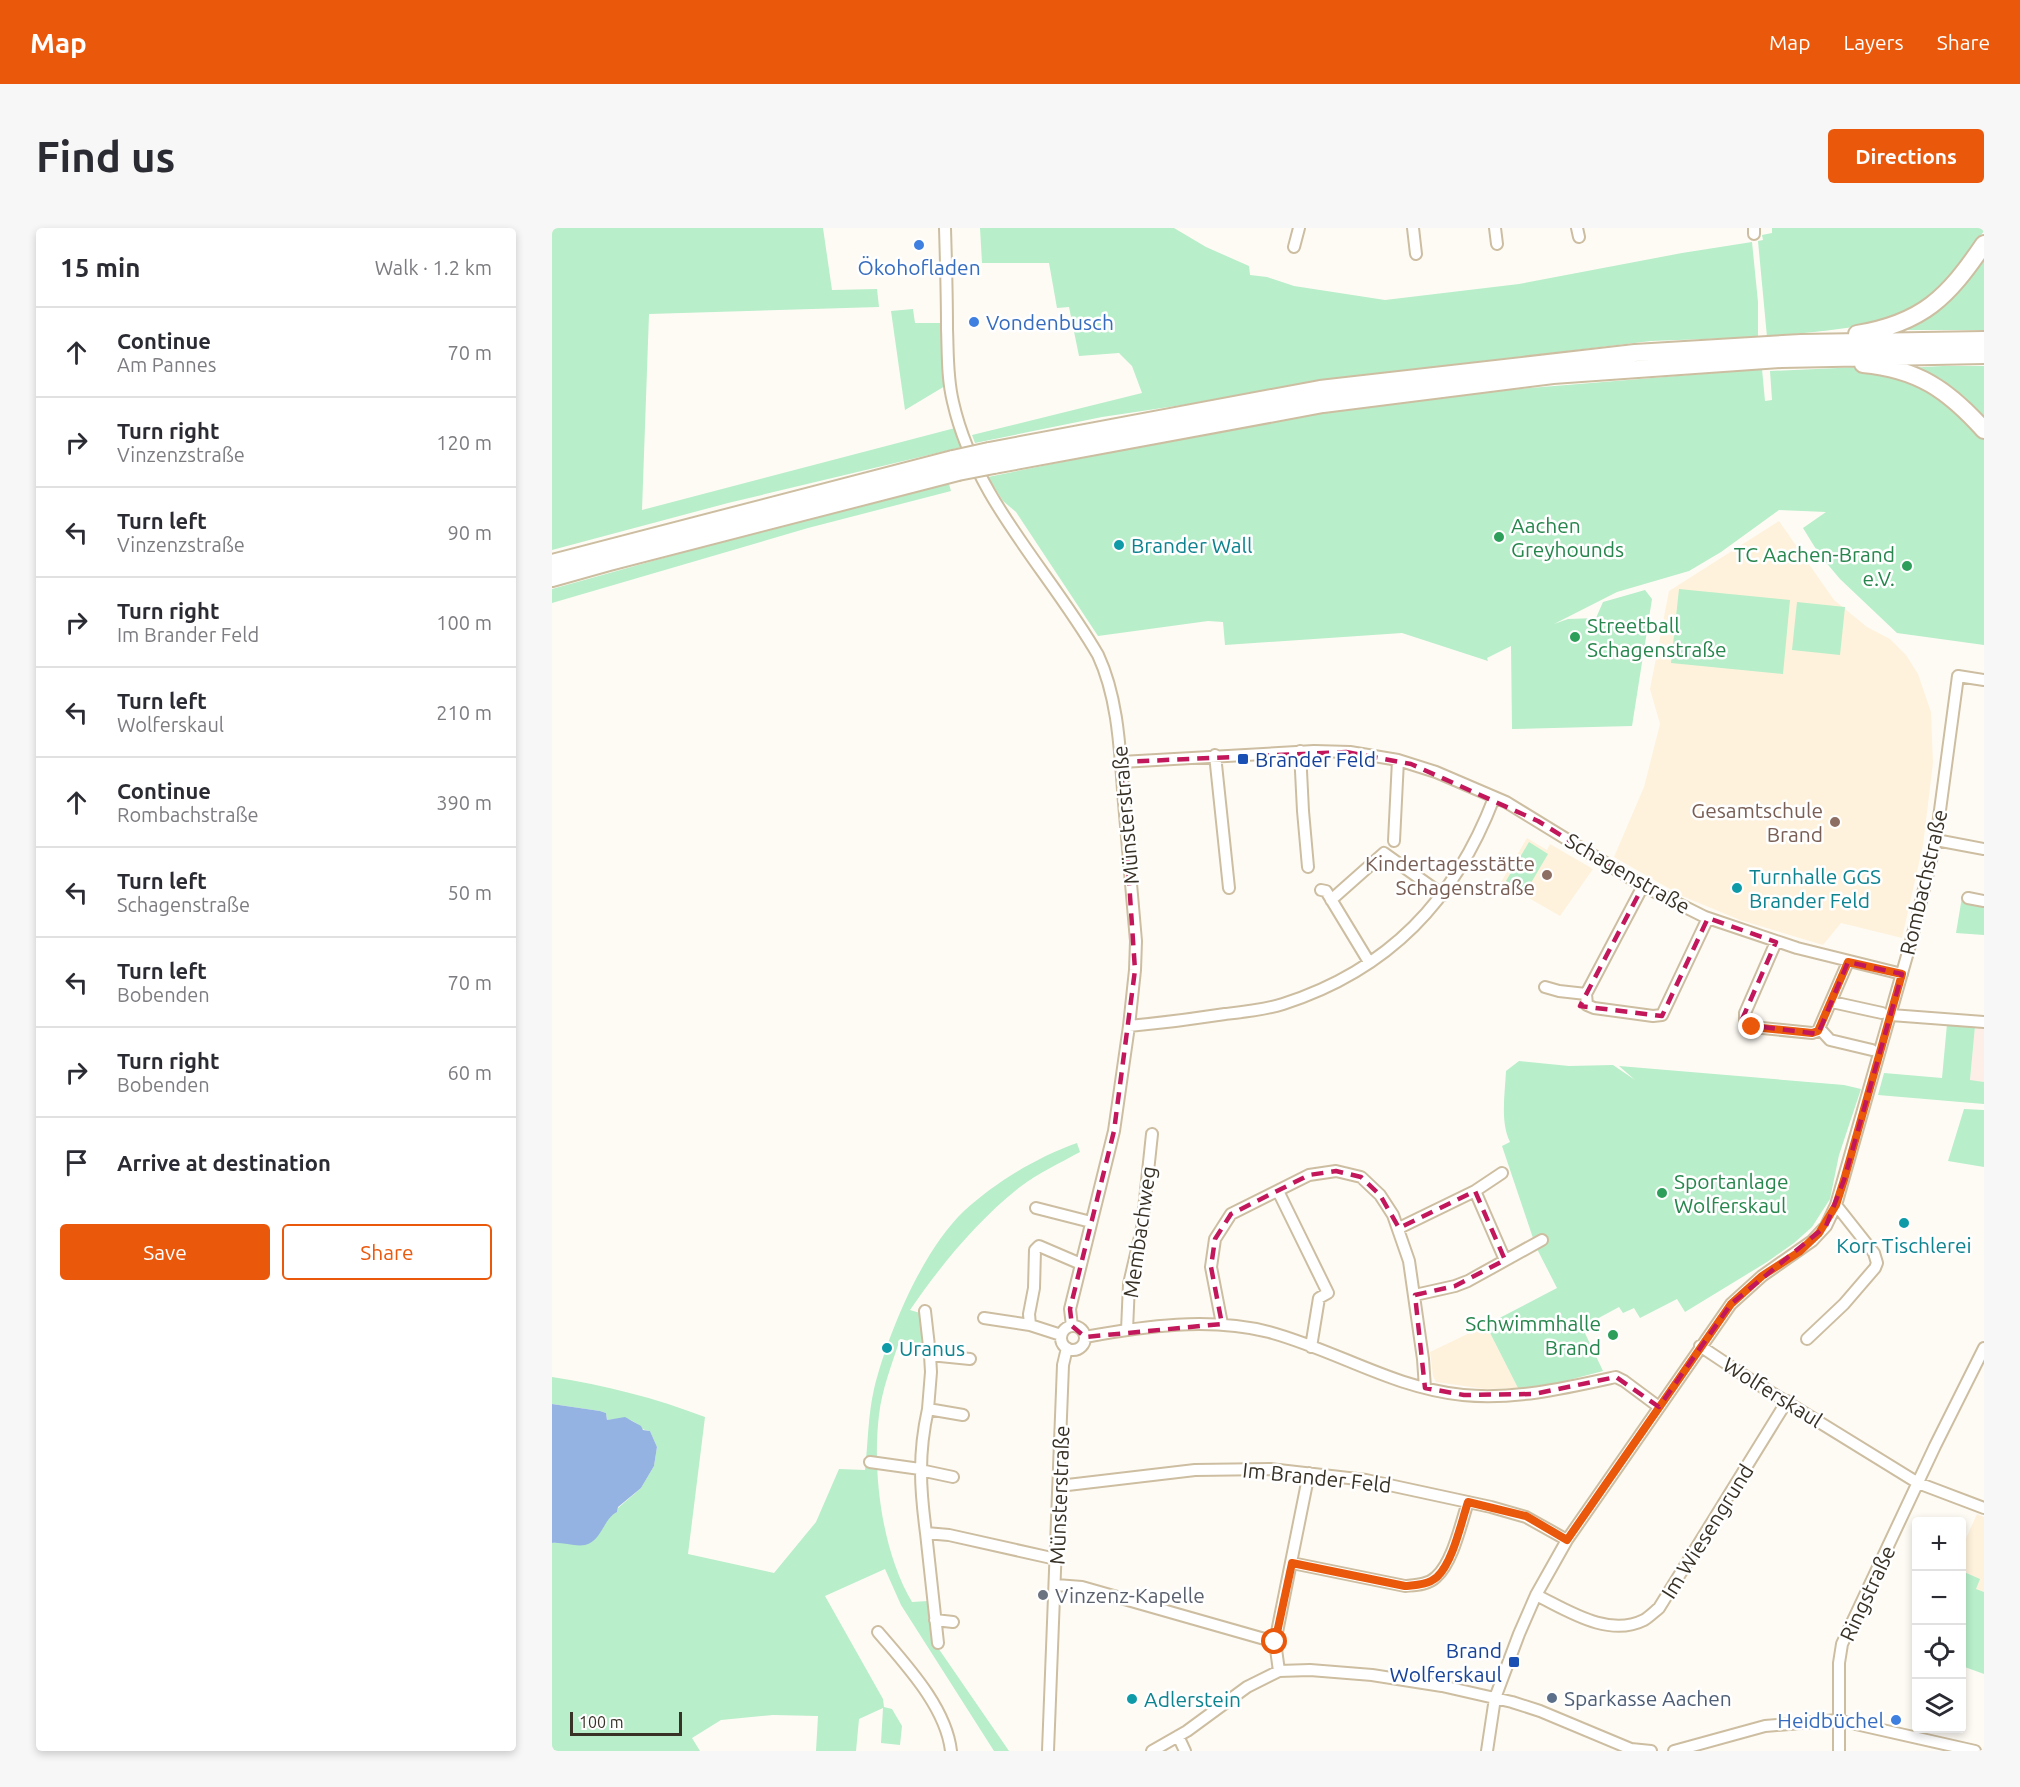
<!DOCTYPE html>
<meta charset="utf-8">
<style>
body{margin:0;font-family:Ubuntu,sans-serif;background:#f7f7f7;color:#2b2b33}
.controls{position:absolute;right:18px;bottom:18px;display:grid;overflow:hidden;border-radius:6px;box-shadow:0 3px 9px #0003}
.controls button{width:54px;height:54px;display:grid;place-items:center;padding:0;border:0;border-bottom:2px solid #e1e1e2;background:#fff;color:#2b2b33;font:30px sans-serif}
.scale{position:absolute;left:18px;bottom:15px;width:112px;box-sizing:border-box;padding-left:6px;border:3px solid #373126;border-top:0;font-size:16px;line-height:21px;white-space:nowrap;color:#373126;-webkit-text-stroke:4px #fff;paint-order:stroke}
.stop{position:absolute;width:18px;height:18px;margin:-14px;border:4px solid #ea580c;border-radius:50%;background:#fff}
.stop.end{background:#ea580c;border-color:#fff;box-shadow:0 2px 6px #0008}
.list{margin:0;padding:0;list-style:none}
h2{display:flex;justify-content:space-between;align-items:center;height:78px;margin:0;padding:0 24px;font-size:26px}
h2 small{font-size:20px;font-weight:400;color:#7c7c81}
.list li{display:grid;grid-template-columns:39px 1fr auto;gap:18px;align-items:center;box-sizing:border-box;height:90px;padding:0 24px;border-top:2px solid #e1e1e2}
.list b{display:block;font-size:22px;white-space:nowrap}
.list p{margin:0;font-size:20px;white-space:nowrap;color:#7c7c81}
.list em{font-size:20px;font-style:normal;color:#7c7c81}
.actions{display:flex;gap:12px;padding:18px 24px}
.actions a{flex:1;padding:14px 0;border:2px solid #ea580c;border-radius:6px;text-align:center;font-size:21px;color:#ea580c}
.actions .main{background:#ea580c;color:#fff}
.icon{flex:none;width:33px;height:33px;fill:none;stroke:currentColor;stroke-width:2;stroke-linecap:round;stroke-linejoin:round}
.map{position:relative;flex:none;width:1432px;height:1523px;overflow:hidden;border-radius:6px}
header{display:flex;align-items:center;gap:36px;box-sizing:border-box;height:84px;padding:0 30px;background:#ea580c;color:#fff}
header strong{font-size:28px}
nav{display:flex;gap:33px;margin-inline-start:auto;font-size:21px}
.intro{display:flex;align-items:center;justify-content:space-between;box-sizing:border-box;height:144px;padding:0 36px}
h1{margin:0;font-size:42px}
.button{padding:15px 27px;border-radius:6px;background:#ea580c;color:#fff;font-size:21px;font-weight:700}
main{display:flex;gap:36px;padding:0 36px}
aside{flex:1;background:#fff;border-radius:6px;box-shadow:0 3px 9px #0003}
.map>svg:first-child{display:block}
.commercial{fill:#fdeee8}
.built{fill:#fef2dc}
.green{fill:#b8eec9}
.water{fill:#94b3e2}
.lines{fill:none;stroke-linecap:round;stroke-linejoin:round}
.minor-casing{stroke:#cdbea1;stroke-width:14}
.highway-casing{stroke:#cdbea1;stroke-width:20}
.minor{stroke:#fff;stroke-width:10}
.highway{stroke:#fff;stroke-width:16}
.highway-bridge-casing{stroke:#cdbea1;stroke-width:20;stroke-linecap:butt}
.highway-bridge{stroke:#fff;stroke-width:16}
.route{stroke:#ea580c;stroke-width:8}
.marked{fill:none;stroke:#c2185b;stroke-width:4.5;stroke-dasharray:12 8;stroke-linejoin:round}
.shop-dot{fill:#3f7fe0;stroke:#fff;stroke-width:2}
.leisure-dot{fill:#2e9e5b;stroke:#fff;stroke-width:2}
.culture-dot{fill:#0f9aa8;stroke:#fff;stroke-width:2}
.transit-dot{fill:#1a4fb4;stroke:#fff;stroke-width:2}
.education-dot{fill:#8d6e63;stroke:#fff;stroke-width:2}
.worship-dot{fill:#6b7280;stroke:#fff;stroke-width:2}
.service-dot{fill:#5c6f8a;stroke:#fff;stroke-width:2}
.labels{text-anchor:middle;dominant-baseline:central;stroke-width:5;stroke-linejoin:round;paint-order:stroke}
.shop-label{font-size:21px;fill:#366cbe;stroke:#fff}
.leisure-label{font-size:21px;fill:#27864d;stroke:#fff;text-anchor:start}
.culture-label{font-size:21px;fill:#0d838f;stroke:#fff;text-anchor:start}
.transit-label{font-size:21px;fill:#164399;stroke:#fff;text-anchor:start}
.education-label{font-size:21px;fill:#785e54;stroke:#fff;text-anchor:end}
.street-label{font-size:21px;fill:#373126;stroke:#fff}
.worship-label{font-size:21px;fill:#5b616d;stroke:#fff;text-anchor:start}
.service-label{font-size:21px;fill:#4e5e75;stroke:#fff;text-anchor:start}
</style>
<header>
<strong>Map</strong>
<nav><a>Map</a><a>Layers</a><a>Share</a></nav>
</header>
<div class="intro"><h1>Find us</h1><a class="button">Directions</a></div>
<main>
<aside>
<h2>15 min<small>Walk · 1.2 km</small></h2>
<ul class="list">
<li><svg class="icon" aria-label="ahead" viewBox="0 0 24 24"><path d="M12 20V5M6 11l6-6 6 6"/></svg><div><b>Continue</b><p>Am Pannes</p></div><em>70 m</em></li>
<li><svg class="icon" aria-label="right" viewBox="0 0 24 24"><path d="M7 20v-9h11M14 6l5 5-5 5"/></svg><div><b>Turn right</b><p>Vinzenzstraße</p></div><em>120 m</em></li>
<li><svg class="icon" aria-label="left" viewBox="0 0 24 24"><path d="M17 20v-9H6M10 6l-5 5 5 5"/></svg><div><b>Turn left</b><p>Vinzenzstraße</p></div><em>90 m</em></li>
<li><svg class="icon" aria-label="right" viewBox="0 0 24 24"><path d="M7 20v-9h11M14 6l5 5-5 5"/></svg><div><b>Turn right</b><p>Im Brander Feld</p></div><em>100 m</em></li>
<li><svg class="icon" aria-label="left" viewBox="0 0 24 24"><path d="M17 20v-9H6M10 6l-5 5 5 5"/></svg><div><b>Turn left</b><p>Wolferskaul</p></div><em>210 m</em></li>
<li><svg class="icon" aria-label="ahead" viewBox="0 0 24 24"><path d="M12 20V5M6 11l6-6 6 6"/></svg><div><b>Continue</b><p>Rombachstraße</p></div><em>390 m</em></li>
<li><svg class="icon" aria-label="left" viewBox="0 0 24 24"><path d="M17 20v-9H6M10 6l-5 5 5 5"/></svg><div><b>Turn left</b><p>Schagenstraße</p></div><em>50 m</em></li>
<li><svg class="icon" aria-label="left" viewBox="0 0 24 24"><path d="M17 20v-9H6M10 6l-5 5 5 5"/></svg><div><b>Turn left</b><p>Bobenden</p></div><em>70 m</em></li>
<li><svg class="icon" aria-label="right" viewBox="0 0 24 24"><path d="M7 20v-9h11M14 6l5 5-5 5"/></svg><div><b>Turn right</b><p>Bobenden</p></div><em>60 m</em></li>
<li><svg class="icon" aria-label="arrive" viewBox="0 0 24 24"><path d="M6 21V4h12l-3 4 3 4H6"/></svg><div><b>Arrive at destination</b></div></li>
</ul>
<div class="actions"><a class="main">Save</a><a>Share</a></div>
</aside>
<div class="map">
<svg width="1432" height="1523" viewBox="0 0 1432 1523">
<rect width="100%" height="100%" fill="#fefbf5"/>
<!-- commercial -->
<path class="commercial" d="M1423 798H1432V854L1418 853Z"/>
<!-- built -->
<path class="built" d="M1227 293 1282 372 1315 399 1338 411 1354 427 1366 446 1379 484 1381 535 1371 617 1350 710 1289 695 1271 717 1188 692 1130 668 1062 629 1092 559 1108 496 1098 461 1117 363Z
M975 610 995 622 998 616 1041 641 1008 688 949 654Z
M934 1097 966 1160 933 1161 884 1154 881 1148 878 1124Z
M1425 1286 1432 1289V1364L1424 1361 1412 1344 1410 1335V1319Z"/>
<!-- green -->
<path class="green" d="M0 0H271L280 62 325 61 327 79 97 86 90 282 403 200 410 219 176 275 0 322Z
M428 0H622L654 19 697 38 698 47 715 49 742 58 833 72 967 56 1130 25 1200 14 1206 74V109L1099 113 890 138 550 189 423 215 420 207 590 165 580 138 567 125 527 128 517 79 505 80 497 35H430Z
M1220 0H1432V3C1418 22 1404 45 1387 63 1350 102 1266 102 1215 109L1206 13 1211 12 1210 7 1220 5Z
M1432 23V102H1339Z
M361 81 363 95H389L393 158 353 182 339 83Z
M1391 138H1432V198L1353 140Z
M1308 139 1385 162 1432 205V417L1345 405 1288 351 1267 326 1251 300 1274 284 1227 282 1169 324 1137 343 1065 364 1002 396 1016 391 1044 390 1051 374 1093 362 1100 371 1080 498 960 501 959 418 935 430 936 433 850 405 673 417 671 394 656 393 546 408 464 284 451 273 436 249 694 197 894 167 1210 141 1213 173 1220 172 1218 143Z
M397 256 399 263 256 300 0 375V361L216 301Z
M1127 361 1238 372 1231 446 1119 435Z
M1245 374 1293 379 1288 427 1240 422Z
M977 614 996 626 973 665 954 653Z
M1410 669 1432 674V707L1404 705Z
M1395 796 1423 798 1418 852 1432 854V876L1326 867 1332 845 1390 850Z
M967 833 1017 838 1061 837 1083 852 1067 838 1292 857 1309 861 1287 927 1278 971 1260 999 1242 1015 1215 1034 1133 1084 1125 1071 1088 1090 1082 1080 1071 1085 1067 1079 1030 1099 1051 1143 990 1159 966 1160 934 1097 1005 1060 984 1019 950 918 958 914C948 894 953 866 954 843Z
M1412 881 1432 882V939L1396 933Z
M525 915 528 924C508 935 486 945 468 959 425 993 389 1037 358 1082L368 1085 370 1116 348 1111C340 1136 330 1161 327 1187 320 1244 330 1324 360 1374L376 1373 382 1414 457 1523H442L349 1377 333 1341 273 1368 331 1471 332 1479 340 1481 350 1498 348 1517 329 1515 331 1480 307 1491 304 1523H264L266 1488 221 1487 169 1492 140 1510 148 1523H0V1315L47 1306 58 1287 65 1284 66 1280 89 1260 102 1238 105 1219 98 1203C90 1202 90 1200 85 1196 75 1188 66 1191 55 1192L54 1185 48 1183 0 1176V1149C53 1157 103 1170 153 1189L136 1326 222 1345 264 1294 287 1241 313 1242C316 1216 316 1187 322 1161 336 1105 370 1023 412 983 444 954 485 929 525 915Z
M1410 1335 1412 1344 1428 1351 1424 1361 1432 1364V1446L1410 1438Z"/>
<!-- water -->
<path class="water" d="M0 1176 48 1183 54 1185 55 1192 73 1189 89 1198 91 1202 98 1203 105 1219 102 1238 89 1260 66 1279 65 1284C51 1291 50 1313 33 1317 23 1319 11 1314 0 1315Z"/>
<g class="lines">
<defs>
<path id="minor" d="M393 0C394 34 395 67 395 101 396 125 395 150 401 174 423 272 497 342 546 427 567 472 568 526 572 575 576 621 580 667 584 713L583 742 577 798 562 903 518 1081 520 1098
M861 0 864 26
M943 0 945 16
M1025 0 1027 9
M1202 0V6
M742 19 747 0
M748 523 751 583 756 639
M663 527 677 660
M569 534 762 523 798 524 846 532 884 544 954 574 1091 658 1153 689 1245 720 1350 746
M1384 612 1432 621
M842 613 846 532
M1091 658 1034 766 1035 777 1042 780 1101 788 1110 787 1156 690
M769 662 774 663 817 734
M1416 670 1432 673
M779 672 832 625 891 667
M1224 714 1193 785V792L1200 799 1260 805 1266 803 1296 734
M993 759 1007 763 1034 766
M1280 774 1330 785
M1339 787 1432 794
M577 798C609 795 641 791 673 786 692 784 712 782 731 776 837 742 903 672 942 570
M1268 801 1278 812 1320 822
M726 963 776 1065 767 1070 759 1119
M923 963 953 1032
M484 980 539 994
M847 1000 923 963 950 945
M863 1067 903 1058 916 1053 990 1012
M373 1083 378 1127
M432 1090 478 1097 509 1107
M670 1096 659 1039 663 1011 679 986 757 947 784 943 809 949 828 967 841 987 857 1033 871 1131 873 1160
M478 1097 477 1086 482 1060 483 1022 487 1018 529 1036
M509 1110a12 12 0 1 1 24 0a12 12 0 1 1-24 0Z
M575 1102 577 1056 590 1000 600 906
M533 1109C593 1098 657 1089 717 1104 784 1122 841 1160 911 1167 963 1172 1014 1160 1064 1149L1072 1153 1107 1179
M1255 1111 1292 1076 1323 1040 1325 1035 1322 1025 1284 977
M1148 1118 1199 1152 1366 1255 1432 1280
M376 1181 379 1144 378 1127 418 1131
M411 1187 376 1181C366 1226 368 1260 374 1305L397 1307 504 1331
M318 1234 368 1241
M368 1242 401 1249
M507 1258 643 1242 718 1241 814 1252 939 1279 974 1289 1015 1312
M374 1305 386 1415
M740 1335 853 1358C863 1357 876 1357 884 1349 901 1334 909 1295 916 1274
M504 1357 530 1359 723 1414
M984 1367C1015 1382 1056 1410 1092 1392 1097 1389 1102 1384 1107 1380L1235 1173
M383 1392 401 1394
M326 1404C354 1437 394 1479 399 1523
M727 1443 723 1414 757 1245
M626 1508 633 1523
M496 1523 511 1137 515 1120
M600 1523 635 1503 695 1459 727 1443 758 1442 820 1447 890 1458 960 1474 988 1483 1079 1521 1099 1523
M935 1523 943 1470 967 1406 984 1367 1015 1312 1179 1076 1210 1048 1260 1013 1274 998 1284 977 1360 710 1384 612 1406 448 1432 452
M1122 1523 1213 1498 1286 1492 1423 1523
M1287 1523V1435L1290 1416 1383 1218 1432 1120"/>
<path id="highway" d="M1305 106C1371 95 1396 69 1432 16
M1311 136C1366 141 1396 162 1432 202
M437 223 768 161 1083 125 1249 115 1432 112
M442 237 771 176 1001 147 1229 131 1432 127
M0 335 401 231
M0 350 57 334 406 244"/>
</defs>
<!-- minor casing -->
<use href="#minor" class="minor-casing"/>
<!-- highway casing -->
<use href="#highway" class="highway-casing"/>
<!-- minor -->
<use href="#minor" class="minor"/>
<!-- highway -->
<use href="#highway" class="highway"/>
<defs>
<path id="highway-bridge" d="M401 231 437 223
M406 244 442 237"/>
</defs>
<!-- highway-bridge casing -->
<use href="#highway-bridge" class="highway-bridge-casing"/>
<!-- highway-bridge -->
<use href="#highway-bridge" class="highway-bridge"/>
</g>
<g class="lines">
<!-- route -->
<path class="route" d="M723 1414 740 1335 853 1358C863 1357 876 1357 885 1349 901 1334 909 1295 916 1274L974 1288 1015 1312 1179 1076 1210 1048 1247 1024 1267 1005 1284 977 1292 952 1350 746 1296 734 1266 803 1260 805 1200 799"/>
</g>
<!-- marked area -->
<path class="marked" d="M794 524 859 536 986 593 1091 658 1028 778 1110 788 1156 690 1224 714 1188 796 1266 806 1296 734 1350 746 1292 952 1274 998 1179 1076 1107 1179 1064 1149 982 1166 912 1167 873 1160 863 1067 903 1058 953 1032 923 963 847 1000 828 967 809 949 784 943 757 947 679 986 663 1011 659 1039 670 1096 533 1109 520 1098 518 1081 562 903 583 742 569 534Z"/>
<!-- markers -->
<g class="shop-dot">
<circle cx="367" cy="17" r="6"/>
<circle cx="422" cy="94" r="6"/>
<circle cx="1344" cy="1492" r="6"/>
</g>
<g class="leisure-dot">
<circle cx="947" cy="309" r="6"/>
<circle cx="1355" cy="338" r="6"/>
<circle cx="1023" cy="409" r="6"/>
<circle cx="1110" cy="965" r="6"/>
<circle cx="1061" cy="1107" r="6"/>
</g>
<g class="culture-dot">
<circle cx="567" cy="317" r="6"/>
<circle cx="1185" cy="660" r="6"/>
<circle cx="1352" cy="995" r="6"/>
<circle cx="335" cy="1120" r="6"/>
<circle cx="580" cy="1471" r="6"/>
</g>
<g class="transit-dot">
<rect x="685" y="525" width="12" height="12" rx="3"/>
<rect x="956" y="1428" width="12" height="12" rx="3"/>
</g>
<g class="education-dot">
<circle cx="1283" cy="594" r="6"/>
<circle cx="995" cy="647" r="6"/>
</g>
<circle class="worship-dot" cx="491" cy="1367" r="6"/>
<circle class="service-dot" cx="1000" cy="1470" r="6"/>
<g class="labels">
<!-- shop labels -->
<g class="shop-label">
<text x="367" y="39">Ökohofladen</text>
<text x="434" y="94" text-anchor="start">Vondenbusch</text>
<text x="1332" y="1492" text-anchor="end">Heidbüchel</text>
</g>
<!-- leisure labels -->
<g class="leisure-label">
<text x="959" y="297">Aachen<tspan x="959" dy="24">Greyhounds</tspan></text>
<text x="1343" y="326" text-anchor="end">TC Aachen-Brand<tspan x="1343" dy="24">e.V.</tspan></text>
<text x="1035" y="397">Streetball<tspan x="1035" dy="24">Schagenstraße</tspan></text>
<text x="1122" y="953">Sportanlage<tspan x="1122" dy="24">Wolferskaul</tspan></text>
<text x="1049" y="1095" text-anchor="end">Schwimmhalle<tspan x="1049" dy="24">Brand</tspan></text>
</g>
<!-- culture labels -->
<g class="culture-label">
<text x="579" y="317">Brander Wall</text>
<text x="1197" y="648">Turnhalle GGS<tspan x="1197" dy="24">Brander Feld</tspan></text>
<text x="1352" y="1017" text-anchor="middle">Korr Tischlerei</text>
<text x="347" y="1120">Uranus</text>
<text x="592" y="1471">Adlerstein</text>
</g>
<!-- transit labels -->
<g class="transit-label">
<text x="703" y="531">Brander Feld</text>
<text x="950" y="1422" text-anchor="end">Brand<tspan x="950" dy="24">Wolferskaul</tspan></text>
</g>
<!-- education labels -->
<g class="education-label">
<text x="1271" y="582">Gesamtschule<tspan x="1271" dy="24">Brand</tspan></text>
<text x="983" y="635">Kindertagesstätte<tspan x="983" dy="24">Schagenstraße</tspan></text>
</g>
<!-- street labels -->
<g class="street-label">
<text transform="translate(573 587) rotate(-95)">Münsterstraße</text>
<text transform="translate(1076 645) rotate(30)">Schagenstraße</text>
<text transform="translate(1371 654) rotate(-77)">Rombachstraße</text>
<text transform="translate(587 1004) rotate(-82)">Membachweg</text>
<text transform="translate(1221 1164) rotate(32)">Wolferskaul</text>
<text transform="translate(765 1249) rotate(6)">Im Brander Feld</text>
<text transform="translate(507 1267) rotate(-88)">Münsterstraße</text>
<text transform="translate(1155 1303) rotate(-58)">Im Wiesengrund</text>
<text transform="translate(1315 1365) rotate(-65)">Ringstraße</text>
</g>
<!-- worship labels -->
<g class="worship-label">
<text x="503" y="1367">Vinzenz-Kapelle</text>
</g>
<!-- service labels -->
<g class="service-label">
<text x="1012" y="1470">Sparkasse Aachen</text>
</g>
</g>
</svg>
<div class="controls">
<button>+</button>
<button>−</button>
<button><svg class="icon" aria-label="locate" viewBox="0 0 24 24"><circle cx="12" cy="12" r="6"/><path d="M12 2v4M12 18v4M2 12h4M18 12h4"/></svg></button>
<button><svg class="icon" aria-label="layers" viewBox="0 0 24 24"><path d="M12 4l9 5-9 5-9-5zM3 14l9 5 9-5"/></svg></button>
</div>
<div class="scale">100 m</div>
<div class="stop" style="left:723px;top:1414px"></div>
<div class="stop end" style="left:1200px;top:799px"></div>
</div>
</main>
